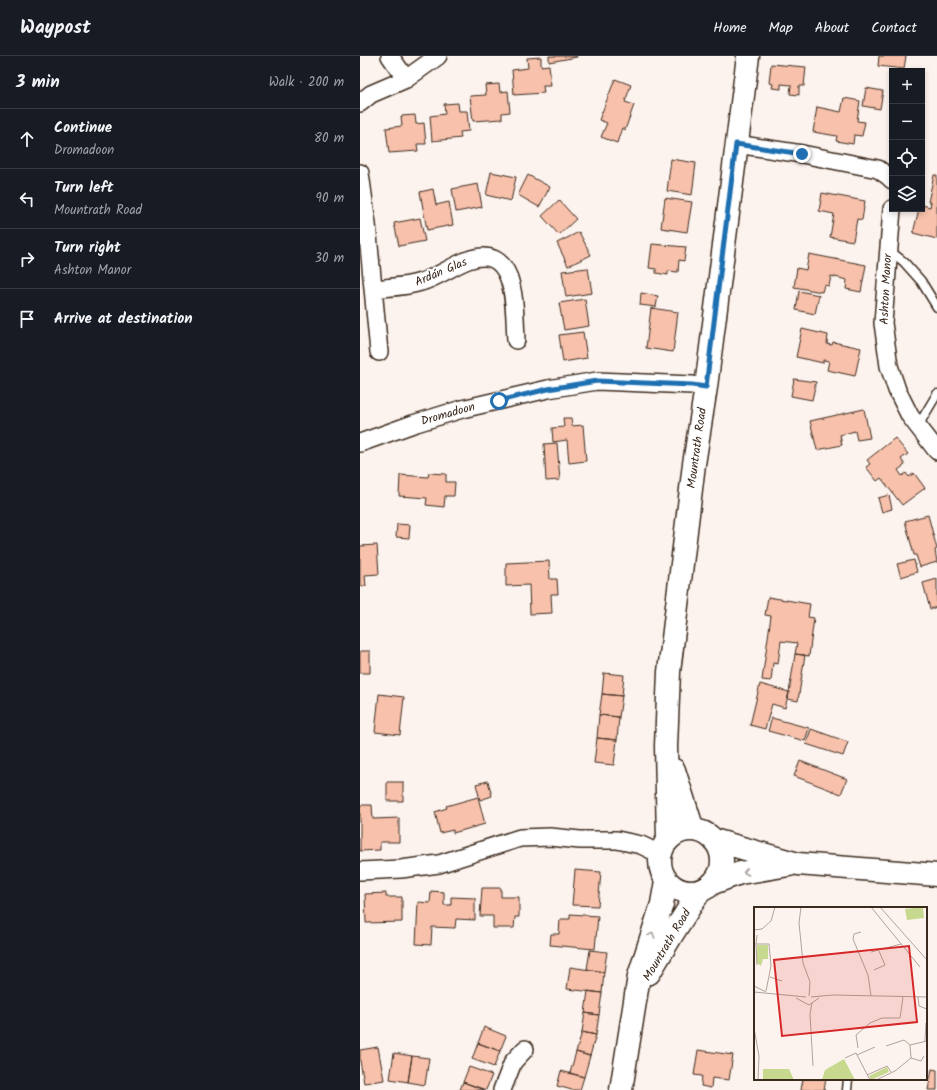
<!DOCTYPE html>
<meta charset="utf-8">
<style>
body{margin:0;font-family:Kalam,sans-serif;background:#242831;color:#f1f3f6}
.controls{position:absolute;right:12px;top:12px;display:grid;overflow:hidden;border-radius:0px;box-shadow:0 2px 6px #0003}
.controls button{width:36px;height:36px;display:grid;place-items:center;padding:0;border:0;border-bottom:1px solid #363941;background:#171b24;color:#f1f3f6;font:20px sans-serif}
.stop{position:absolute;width:12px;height:12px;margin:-9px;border:3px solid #1f6fb2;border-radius:50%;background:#fff}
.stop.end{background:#1f6fb2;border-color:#fff;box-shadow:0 1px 4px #0008}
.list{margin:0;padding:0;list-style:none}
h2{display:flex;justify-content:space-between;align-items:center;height:52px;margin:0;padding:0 16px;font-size:17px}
h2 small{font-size:13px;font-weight:400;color:#9ea1a6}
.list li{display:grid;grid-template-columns:26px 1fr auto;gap:12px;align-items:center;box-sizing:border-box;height:60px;padding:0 16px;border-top:1px solid #363941}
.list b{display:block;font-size:15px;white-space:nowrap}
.list p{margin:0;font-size:13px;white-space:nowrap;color:#9ea1a6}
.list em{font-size:13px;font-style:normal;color:#9ea1a6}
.icon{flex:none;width:22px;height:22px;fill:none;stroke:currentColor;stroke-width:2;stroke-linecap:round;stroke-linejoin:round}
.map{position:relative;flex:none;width:577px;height:1034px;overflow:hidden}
header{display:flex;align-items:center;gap:24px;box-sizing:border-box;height:56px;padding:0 20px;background:#171b24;border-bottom:1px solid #363941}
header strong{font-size:19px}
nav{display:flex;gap:22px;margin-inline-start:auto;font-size:14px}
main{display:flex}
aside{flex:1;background:#171b24}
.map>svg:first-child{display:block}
.building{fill:#f7c1ab;stroke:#3b2a1e}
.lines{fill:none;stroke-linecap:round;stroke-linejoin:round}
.lane-casing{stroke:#3b2a1e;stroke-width:11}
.street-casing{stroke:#3b2a1e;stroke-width:20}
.secondary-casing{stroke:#3b2a1e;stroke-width:25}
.lane{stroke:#fff;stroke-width:8}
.street{stroke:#fff;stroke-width:17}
.secondary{stroke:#fff;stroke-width:22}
.oneway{stroke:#a79f9a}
.route{stroke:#1f6fb2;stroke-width:5}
.labels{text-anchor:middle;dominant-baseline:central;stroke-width:4;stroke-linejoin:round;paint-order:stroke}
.street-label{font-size:12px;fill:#3b2a1e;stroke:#fff}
.inset-road{fill:none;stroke:#afa39b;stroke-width:1}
.view{fill:#d62828;fill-opacity:0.15;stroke:#d62828;stroke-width:2}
.inset-edge{fill:none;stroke:#3b2a1e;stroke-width:2}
</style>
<header>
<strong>Waypost</strong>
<nav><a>Home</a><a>Map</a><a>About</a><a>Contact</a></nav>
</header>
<main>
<aside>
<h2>3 min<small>Walk · 200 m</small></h2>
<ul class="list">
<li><svg class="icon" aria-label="ahead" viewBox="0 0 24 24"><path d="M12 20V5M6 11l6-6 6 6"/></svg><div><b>Continue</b><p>Dromadoon</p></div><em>80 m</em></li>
<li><svg class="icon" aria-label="left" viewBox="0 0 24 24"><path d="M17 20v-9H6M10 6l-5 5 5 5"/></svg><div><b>Turn left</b><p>Mountrath Road</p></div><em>90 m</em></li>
<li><svg class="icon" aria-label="right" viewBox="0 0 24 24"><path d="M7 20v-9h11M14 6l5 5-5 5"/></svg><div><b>Turn right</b><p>Ashton Manor</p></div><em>30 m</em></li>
<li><svg class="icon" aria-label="arrive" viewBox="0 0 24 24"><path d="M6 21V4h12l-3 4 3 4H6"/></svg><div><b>Arrive at destination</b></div></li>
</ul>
</aside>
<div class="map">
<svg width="577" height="1034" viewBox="0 0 577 1034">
<rect width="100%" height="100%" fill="#fdf3ee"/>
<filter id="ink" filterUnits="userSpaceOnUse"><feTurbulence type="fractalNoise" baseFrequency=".025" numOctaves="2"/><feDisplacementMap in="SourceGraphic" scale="8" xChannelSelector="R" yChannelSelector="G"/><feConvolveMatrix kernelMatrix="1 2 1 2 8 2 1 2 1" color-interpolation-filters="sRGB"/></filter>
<g filter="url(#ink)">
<!-- building -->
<path class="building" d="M189 0H217V1L189 6Z
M519 0H546L544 13 518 10Z
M181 1V10L189 9 191 30H183L184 37 154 39 152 14 168 12 167 2Z
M411 8 446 11 444 30H439V39L430 38 431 29 421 28V33L412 32 413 28 409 27Z
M255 23 271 29 265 46 274 49 265 74 262 72 257 87 241 81 247 67 239 64Z
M139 28 140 36 148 35 150 56 142 57V63L113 65 110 40 126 39 125 29Z
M506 32 523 35 520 53 503 50Z
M484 42 500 45 497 65 505 66 502 80 494 79 493 88 476 85 477 80 453 76 457 51 481 56Z
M98 47 99 55H107L109 75 100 76 101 82 72 85 70 60 85 58 84 48Z
M55 59 56 68 64 67 66 88H57L58 95 29 97 26 72 42 70 41 60Z
M311 103 336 107 332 139 307 135Z
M131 116 156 121 151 145 126 139Z
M168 119 190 131 179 151 158 139Z
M574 119H577V183L553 177 559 153H562V149L570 151 571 146H568Z
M118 128 122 151 96 156 92 133Z
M73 133 76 149 89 146 93 169 67 174 60 136Z
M462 137 505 145 502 164 497 163 493 185 470 181 474 158 459 155Z
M305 142 332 146 327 176 301 172Z
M199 144 216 163 199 179 182 160Z
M60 162 65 185 39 190 34 167Z
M219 176 231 199 208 210 197 187Z
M292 188 326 191 324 205 319 204 318 216 308 215V219L296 217V213L289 212Z
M449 198 506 209 501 236 486 233 487 224 471 220 469 230 464 229 462 236 434 231 437 212 446 214Z
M228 212 232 237 206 241 202 215Z
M439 235 459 239 455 258 436 254Z
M281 237 298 240 296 251 280 249Z
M225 243 229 270 204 274 199 247Z
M291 252 318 256 313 296 286 292Z
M442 273 468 279 467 288 472 289 473 286 501 292 495 320 467 314 469 305 463 304V307L436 301Z
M223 276 227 302 203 306 199 279Z
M434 323 456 326 452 344 431 340Z
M504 353 510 382 497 384 495 375 480 379 482 389 457 394 450 365Z
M203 362H211L212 370 223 369 226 405 209 407 207 384 193 386 192 372 204 371Z
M535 382 548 398 541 403 545 409 538 414 542 420 546 417 549 421 554 417 565 432 542 449 521 422 517 425 506 411 510 408 507 404Z
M197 387 200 424 186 425 184 388Z
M69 417 86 418V426H95L94 440H85L84 451 66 449 67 442 39 440 40 419 68 421Z
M529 439 532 453 522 456 518 442Z
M568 459 577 493 575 494 577 506 560 511 556 499H554L545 465Z
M37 468 50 469 49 482 36 481Z
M17 489 19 518 5 519 6 530H0V490Z
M554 504 557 516 541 521 537 508Z
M189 505 190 523H197L198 538H191L192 557 170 558 169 529 146 530V507Z
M577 523V551L570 553 563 527Z
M408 541 450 548 448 561 454 562 449 600 435 598 437 587 421 585 418 608 413 607 411 625 402 624 411 560 405 559Z
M0 595H10V617H0Z
M435 598 445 599 438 645 428 643Z
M244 617 264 619 262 640 242 638Z
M400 628 429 636 425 652 412 648 405 673 390 669Z
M19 638 44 641 40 679 15 676Z
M242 638 262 640 259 661 239 659Z
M239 659 259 661 257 684 237 682Z
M412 662 449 672 445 685 408 675Z
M451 673 488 686 483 700 446 688Z
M237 682 257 684 254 709 234 707Z
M440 705 487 723 481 738 434 720Z
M128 725 132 740 120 744 116 728Z
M27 726H43V745H27Z
M118 741 125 768 93 777V774L80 777 75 756 87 752 86 750Z
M0 749H12L13 763 39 762V786H20V794L0 795Z
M215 814 241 816 238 850 212 849Z
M122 832H141V841H159V861H155L154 872H133V860H120Z
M71 835 84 836V849H91V841L115 842V864L96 863 95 872 72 871 71 889 56 888 58 846 70 847Z
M26 837V841H42V866L6 867 5 838Z
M210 858 238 860 235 893 190 889 191 878H199L200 863H210Z
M230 894 247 896 244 916 227 913Z
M210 911 244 916 242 937 207 933Z
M228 935 242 937 239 959 225 957Z
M225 957 239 959 236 979 222 976Z
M124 971 146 980 140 995 118 987Z
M222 976 236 979 230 1000 216 996Z
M118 987 140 995 134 1011 112 1003Z
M18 991 24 1024 4 1027 0 1005V994Z
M338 994 373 999 369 1024 352 1022 351 1032 341 1030 342 1020 334 1019Z
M216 996 230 1000 224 1021 210 1017Z
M34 997 52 1000 48 1026 30 1023Z
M52 1000 69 1002 65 1029 48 1026Z
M109 1011 132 1019 126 1034 103 1026Z
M572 1013 577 1014V1034H568Z
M201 1015 224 1021 220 1034H212L197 1030Z
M443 1023H466L464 1034H441Z
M103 1026 124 1034H100Z"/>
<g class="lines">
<defs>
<path id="lane" d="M529 194 544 206 561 225 577 251
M558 370 577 338
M487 1034 488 1023"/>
<path id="street" d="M30 0 46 23
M0 47 11 38 46 23 78 0
M376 88 442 98 518 113 528 120 532 124
M0 117 7 168 19 296
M532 153 523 267 529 310 537 334 550 360 577 395
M13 233C29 231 46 231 61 226 78 221 92 210 108 204 158 186 154 253 156 284
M0 387 53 368 102 353 188 333 237 325 332 329 346 331
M0 815 41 813 79 808 160 782 190 781 220 784H257L281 789 300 798
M142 1034 153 1006 165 993"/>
<path id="secondary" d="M314 714 333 774
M300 805a31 31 0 1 1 62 0a31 31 0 1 1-62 0Z
M308 783 306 690 309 616 334 408 346 331 388 0
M354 784 438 808 577 819
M353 827 380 817 429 809
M289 917 313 877 340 835
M261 1034 279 920 302 848 306 825"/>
</defs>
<!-- lane casing -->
<use href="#lane" class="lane-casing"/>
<!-- street casing -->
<use href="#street" class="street-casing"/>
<!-- secondary casing -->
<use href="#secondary" class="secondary-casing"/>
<!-- lane -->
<use href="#lane" class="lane"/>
<!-- street -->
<use href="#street" class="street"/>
<!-- secondary -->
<use href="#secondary" class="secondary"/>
</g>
<!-- one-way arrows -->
<defs><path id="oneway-chevron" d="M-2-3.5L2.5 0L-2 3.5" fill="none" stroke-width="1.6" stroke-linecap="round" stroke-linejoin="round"/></defs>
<g class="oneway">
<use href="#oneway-chevron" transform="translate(386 816) rotate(168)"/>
<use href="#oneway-chevron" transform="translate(292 879) rotate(-70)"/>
</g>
</g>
<g class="lines" filter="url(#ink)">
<!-- route -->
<path class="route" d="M139 345 188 333 237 325 332 329 346 331 376 88 442 98"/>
</g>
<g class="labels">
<!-- street labels -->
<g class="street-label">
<text transform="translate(81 216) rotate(-23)">Ardán Glas</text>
<text transform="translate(526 233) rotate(-87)">Ashton Manor</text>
<text transform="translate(88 358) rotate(-16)">Dromadoon</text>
<text transform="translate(337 392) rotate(-82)">Mountrath Road</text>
<text transform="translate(307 889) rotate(-59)">Mountrath Road</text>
</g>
</g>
<!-- overview -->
<g transform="translate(394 851)">
<rect width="173" height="173" fill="#fdf3ee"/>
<path d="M169 0 170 11 153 13 151 2ZM3 38H14V52H9L7 59 3 56ZM90 152 101 173H68L71 163ZM133 160 135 165 117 173 115 169ZM9 162H35L40 173H9Z" fill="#c6d98e"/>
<path class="inset-road" d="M47 0 45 16 49 56 56 75 55 89M117 0 166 60M126 0 173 53M0 23 8 22 17 14 21 0M107 25 100 27 99 32 114 68 117 89M3 28 2 37H15L17 59 12 84M2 37 3 58M117 45 147 37M120 63 131 58 125 44M16 70 28 74M0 79 12 85M0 85 52 90M57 90 79 88 173 90M164 90 165 99 173 102M42 91 55 98 65 91M58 96 56 107 59 159M0 121 5 149 4 173M171 134 172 116M156 138 173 134M104 141 102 128 116 116 128 111H146L149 90M103 148 121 140M91 151 102 146 116 173M157 151 167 154 170 149M113 168 133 159 137 165M122 173 141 164 157 151 156 138 150 133 132 139"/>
<path class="view" d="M155 39 163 115 28 129 20 53Z"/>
<rect width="173" height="173" class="inset-edge"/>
</g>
</svg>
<div class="controls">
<button>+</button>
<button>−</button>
<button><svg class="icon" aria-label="locate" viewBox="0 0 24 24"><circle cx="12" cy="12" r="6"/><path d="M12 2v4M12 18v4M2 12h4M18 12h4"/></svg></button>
<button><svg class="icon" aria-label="layers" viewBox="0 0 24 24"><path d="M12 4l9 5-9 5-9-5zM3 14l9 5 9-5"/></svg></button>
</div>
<div class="stop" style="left:139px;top:345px"></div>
<div class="stop end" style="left:442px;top:98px"></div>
</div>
</main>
